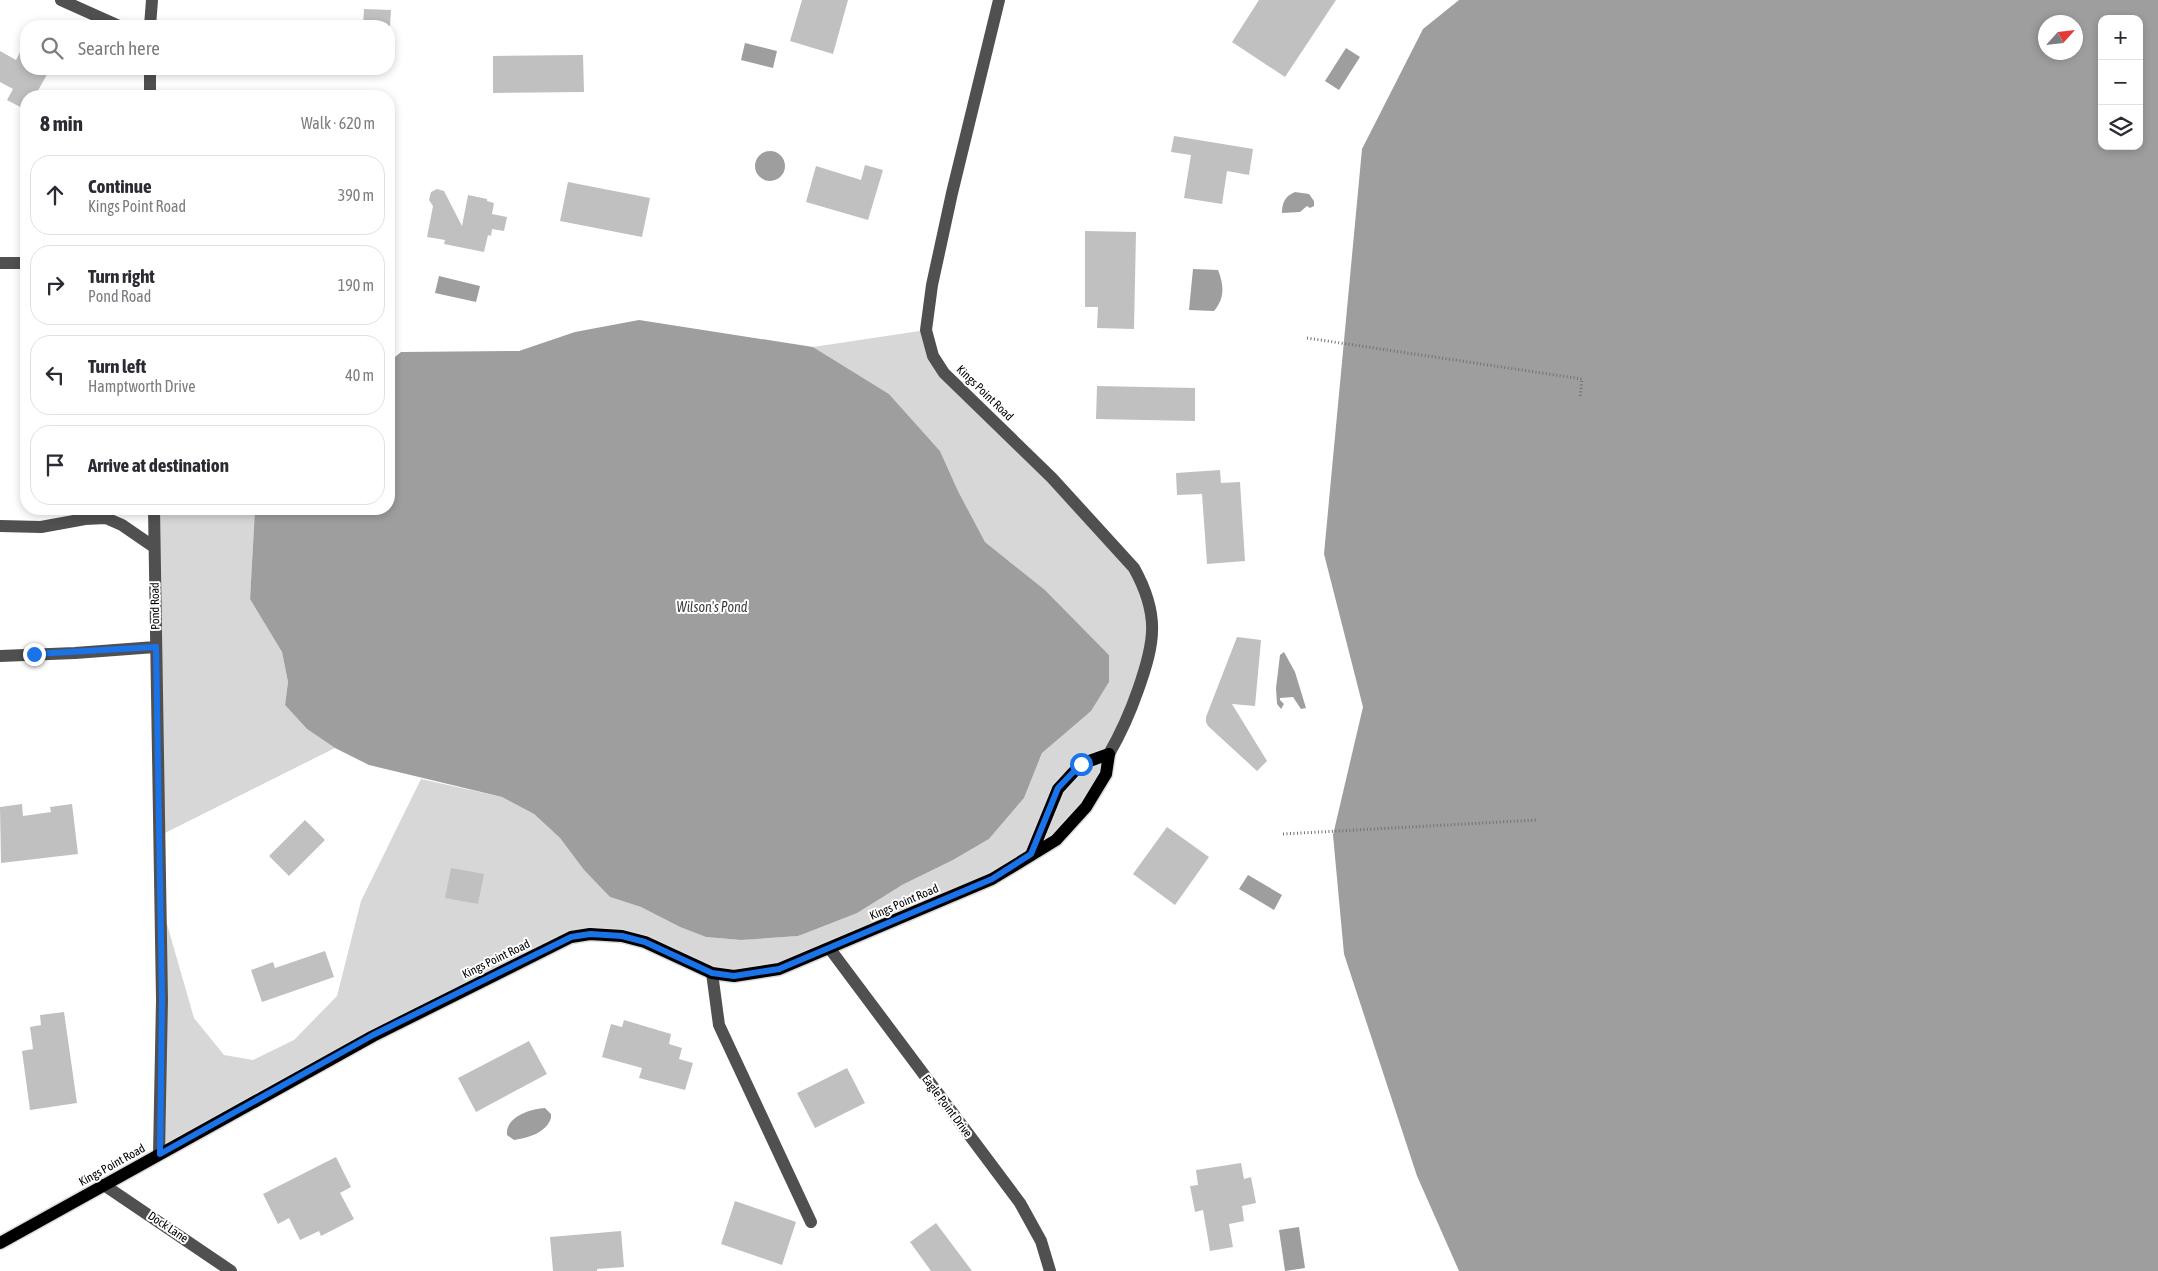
<!DOCTYPE html>
<meta charset="utf-8">
<style>
body{margin:0;font-family:"Asap Condensed",sans-serif;background:#f2f2f3;color:#2b2b33}
.controls{position:absolute;right:15px;top:15px;display:grid;overflow:hidden;border-radius:10px;box-shadow:0 2px 8px #0003}
.controls button{width:45px;height:45px;display:grid;place-items:center;padding:0;border:0;border-bottom:1px solid #e1e1e2;background:#fff;color:#2b2b33;font:25px sans-serif}
.compass{position:absolute;left:2038px;top:15px;width:45px;height:45px;border-radius:50%;background:#fff;box-shadow:0 2px 8px #0003;rotate:63deg}
.stop{position:absolute;width:15px;height:15px;margin:-11px;border:4px solid #1a73e8;border-radius:50%;background:#fff}
.stop.end{background:#1a73e8;border-color:#fff;box-shadow:0 1px 5px #0008}
.list{margin:0;padding:0;list-style:none}
h2{display:flex;justify-content:space-between;align-items:center;height:65px;margin:0;padding:0 20px;font-size:21px}
h2 small{font-size:16px;font-weight:400;color:#7c7c81}
.list li{display:grid;grid-template-columns:32px 1fr auto;gap:15px;align-items:center;box-sizing:border-box;height:80px;margin:0 10px 10px;padding:0 10px;border:1px solid #e1e1e2;border-radius:20px}
.list b{display:block;font-size:19px;white-space:nowrap}
.list p{margin:0;font-size:16px;white-space:nowrap;color:#7c7c81}
.list em{font-size:16px;font-style:normal;color:#7c7c81}
.icon{flex:none;width:28px;height:28px;fill:none;stroke:currentColor;stroke-width:2;stroke-linecap:round;stroke-linejoin:round}
.map{position:relative;flex:none;width:2158px;height:1271px;overflow:hidden}
.search{position:absolute;background:#fff;box-shadow:0 2px 8px #0003;left:20px;top:20px;width:375px;height:55px;display:flex;align-items:center;gap:12px;box-sizing:border-box;padding:0 18px;border-radius:20px;color:#7c7c81;font-size:19px}
.panel{position:absolute;background:#fff;box-shadow:0 2px 8px #0003;left:20px;top:90px;width:375px;height:425px;border-radius:20px}
.map>svg:first-child{display:block}
.green{fill:#d7d7d7}
.water{fill:#9e9e9e;fill-rule:evenodd}
.building{fill:#c0c0c0}
.lines{fill:none;stroke-linecap:round;stroke-linejoin:round}
.major-casing{stroke:#dbdbdb;stroke-width:15}
.path{stroke:#727272;stroke-width:3;stroke-dasharray:1 2.5;stroke-linecap:butt}
.minor{stroke:#505050;stroke-width:12}
.major{stroke:#000;stroke-width:12}
.route{stroke:#1a73e8;stroke-width:6}
.labels{text-anchor:middle;dominant-baseline:central;stroke-width:4;stroke-linejoin:round;paint-order:stroke}
.street-label{font-size:12px;fill:#000;stroke:#fff}
.water-label{font-size:14px;font-style:italic;fill:#3f3f3f;stroke:#fff}
</style>
<div class="map">
<svg width="2158" height="1271" viewBox="0 0 2158 1271">
<rect width="100%" height="100%" fill="#fff"/>
<!-- green -->
<path class="green" d="M926 330 933 356 1134 568 1153 637 1086 807 1031 855 830 949 734 976 645 942 571 937 159 1154 160 900 194 1018 224 1055 253 1060 294 1040 337 996 361 901 421 779 502 797 534 814 560 838 584 870 610 897 641 907 680 927 706 937 740 940 798 936 953 860 989 839 1024 798 1042 753 1090 711 1109 682V655L1045 590 985 542 958 491 940 451 889 394 813 347Z
M154 509H255L250 599 282 652 288 682 285 705 307 729 335 748 159 836Z"/>
<!-- water -->
<path class="water" d="M1459 0H2158V1271H1459L1417 1176 1344 954 1333 835 1363 707 1324 554 1362 149 1423 29ZM2102 19H2139V146H2102ZM2046 22H2076V52H2046Z
M745 43 777 51 773 68 741 60Z
M1346 48 1360 57 1339 90 1325 81Z
M755 166a15 15 0 1 1 30 0a15 15 0 1 1-30 0Z
M1295 192 1309 194 1314 201V206L1310 208 1307 206 1300 212 1282 213C1282 203 1285 196 1295 192Z
M1193 269 1218 270C1224 285 1225 298 1214 311L1189 310Z
M439 276 480 286 476 302 435 293Z
M639 320 813 347 889 394 940 451 958 491 985 542 1045 590 1109 655V682L1091 711 1042 753 1024 798 989 839 953 860 902 885 857 913 798 936 741 940 706 937 680 927 641 907 610 897 584 870 560 838 534 814 502 797 369 765 335 748 307 729 285 705 288 682 282 652 250 599 255 509H389V362L401 352 519 351 575 332Z
M1284 652 1295 672 1306 708 1301 709 1293 697 1280 698V700L1284 704 1281 709 1277 704 1276 688 1280 655Z
M1248 875 1282 895 1274 910 1239 889Z
M545 1108 551 1114V1118C546 1133 528 1138 514 1140L507 1135C505 1117 530 1109 545 1108Z
M1299 1227 1305 1268 1285 1271 1279 1230Z"/>
<!-- building -->
<path class="building" d="M802 0H848L833 54 790 41Z
M1259 0H1336L1285 77 1232 42Z
M364 9 391 10 390 26H363Z
M26 41V69H50L35 96H26V110L7 100 13 89 0 82V51L16 60Z
M583 55 584 92 493 93V56Z
M1174 136 1253 149 1249 175 1227 171 1222 204 1184 198 1191 155 1171 152Z
M865 165 883 170 868 220 806 202 816 166 861 180Z
M568 182 650 198 642 237 560 221Z
M437 189 444 191 462 226 468 195 487 199V201L494 203 492 214 507 217 504 231 492 229 491 236 488 235 484 252 444 244 445 240 427 237 433 206 429 200 431 192Z
M1085 231 1136 232 1134 329 1097 328 1098 307H1085Z
M1097 386 1195 388V421L1096 419Z
M1220 470 1221 483 1240 482 1245 561 1207 564 1202 494 1177 495 1176 473Z
M1237 637 1261 640 1255 706 1232 704 1267 761 1257 771 1208 726 1206 722V717Z
M22 804 23 816 51 812 50 807 72 804 78 854 1 863 0 807Z
M305 820 325 840 289 876 269 856Z
M1167 827 1209 857 1175 905 1133 874Z
M451 868 484 874 478 904 445 898Z
M325 951 334 977 262 1002 251 970 273 962 275 968Z
M64 1012 77 1103 30 1110 22 1051 33 1049 30 1027 41 1025 40 1015Z
M624 1020 671 1034 669 1044 682 1048 679 1059 693 1063 685 1090 639 1078 642 1068 602 1057 611 1024 622 1027Z
M529 1041 547 1074 476 1112 458 1078Z
M847 1068 865 1103 815 1128 797 1093Z
M336 1157 351 1187 340 1193 354 1219 321 1236 319 1231 300 1240 289 1218 278 1224 263 1194Z
M1241 1163 1244 1179 1251 1177 1256 1203 1242 1206 1244 1221 1229 1224 1233 1247 1210 1251 1203 1210 1195 1212 1190 1186 1198 1185 1196 1170Z
M735 1201 796 1222 782 1265 721 1244Z
M936 1223 972 1271H931L910 1242Z
M621 1231 624 1267 597 1269V1271H553L550 1237Z"/>
<g class="lines">
<defs>
<path id="major" d="M0 1243 373 1036 571 937 590 934 622 936 645 942 712 973 734 976 779 969 992 879 1056 840 1086 807 1106 774 1109 754 1081 764 1058 789 1031 855"/>
</defs>
<!-- major casing -->
<use href="#major" class="major-casing"/>
<!-- path -->
<path class="path" d="M1307 338 1582 379 1580 397
M1283 834 1537 820"/>
<!-- minor -->
<path class="minor" d="M61 0 119 26
M999 0 952 193 932 285 926 330 933 356 944 373 1052 478 1134 568C1160 615 1155 642 1138 690 1130 713 1121 733 1109 754
M150 26 152 0
M150 69V96
M0 263H26
M154 509 162 1000 159 1154
M0 526 41 527 85 519 106 518 122 525 154 547
M0 656 75 653 155 647
M830 949 1020 1203 1041 1241 1050 1271
M712 973 719 1025 811 1222
M104 1185 231 1271"/>
<!-- major -->
<use href="#major" class="major"/>
</g>
<g class="lines">
<!-- route -->
<path class="route" d="M34 654 156 647 162 1000 160 1154 373 1035 571 937 590 934 622 936 645 942 712 973 734 976 779 969 992 879 1031 854 1058 788 1081 764"/>
</g>
<g class="labels">
<!-- street labels -->
<g class="street-label">
<text transform="translate(985 393) rotate(44)">Kings Point Road</text>
<text transform="translate(155 606) rotate(-91)">Pond Road</text>
<text transform="translate(904 902) rotate(-23)">Kings Point Road</text>
<text transform="translate(496 959) rotate(-26)">Kings Point Road</text>
<text transform="translate(947 1106) rotate(53)">Eagle Point Drive</text>
<text transform="translate(112 1165) rotate(-29)">Kings Point Road</text>
<text transform="translate(168 1227) rotate(34)">Dock Lane</text>
</g>
<!-- water labels -->
<g class="water-label">
<text x="712" y="607">Wilson's Pond</text>
</g>
</g>
</svg>
<div class="controls">
<button>+</button>
<button>−</button>
<button><svg class="icon" aria-label="layers" viewBox="0 0 24 24"><path d="M12 4l9 5-9 5-9-5zM3 14l9 5 9-5"/></svg></button>
</div>
<svg class="compass" viewBox="-18 -18 36 36"><path d="M0-13l5 13h-10z" fill="#e53935"/><path d="M0 13l5-13h-10z" fill="#7c7c81"/></svg>
<div class="stop" style="left:1081px;top:764px"></div>
<div class="stop end" style="left:34px;top:654px"></div>
<div class="search"><svg class="icon" aria-label="search" viewBox="0 0 24 24"><circle cx="10" cy="10" r="6"/><path d="M15 15l6 6"/></svg>Search here</div>
<section class="panel">
<h2>8 min<small>Walk · 620 m</small></h2>
<ul class="list">
<li><svg class="icon" aria-label="ahead" viewBox="0 0 24 24"><path d="M12 20V5M6 11l6-6 6 6"/></svg><div><b>Continue</b><p>Kings Point Road</p></div><em>390 m</em></li>
<li><svg class="icon" aria-label="right" viewBox="0 0 24 24"><path d="M7 20v-9h11M14 6l5 5-5 5"/></svg><div><b>Turn right</b><p>Pond Road</p></div><em>190 m</em></li>
<li><svg class="icon" aria-label="left" viewBox="0 0 24 24"><path d="M17 20v-9H6M10 6l-5 5 5 5"/></svg><div><b>Turn left</b><p>Hamptworth Drive</p></div><em>40 m</em></li>
<li><svg class="icon" aria-label="arrive" viewBox="0 0 24 24"><path d="M6 21V4h12l-3 4 3 4H6"/></svg><div><b>Arrive at destination</b></div></li>
</ul>
</section>
</div>
